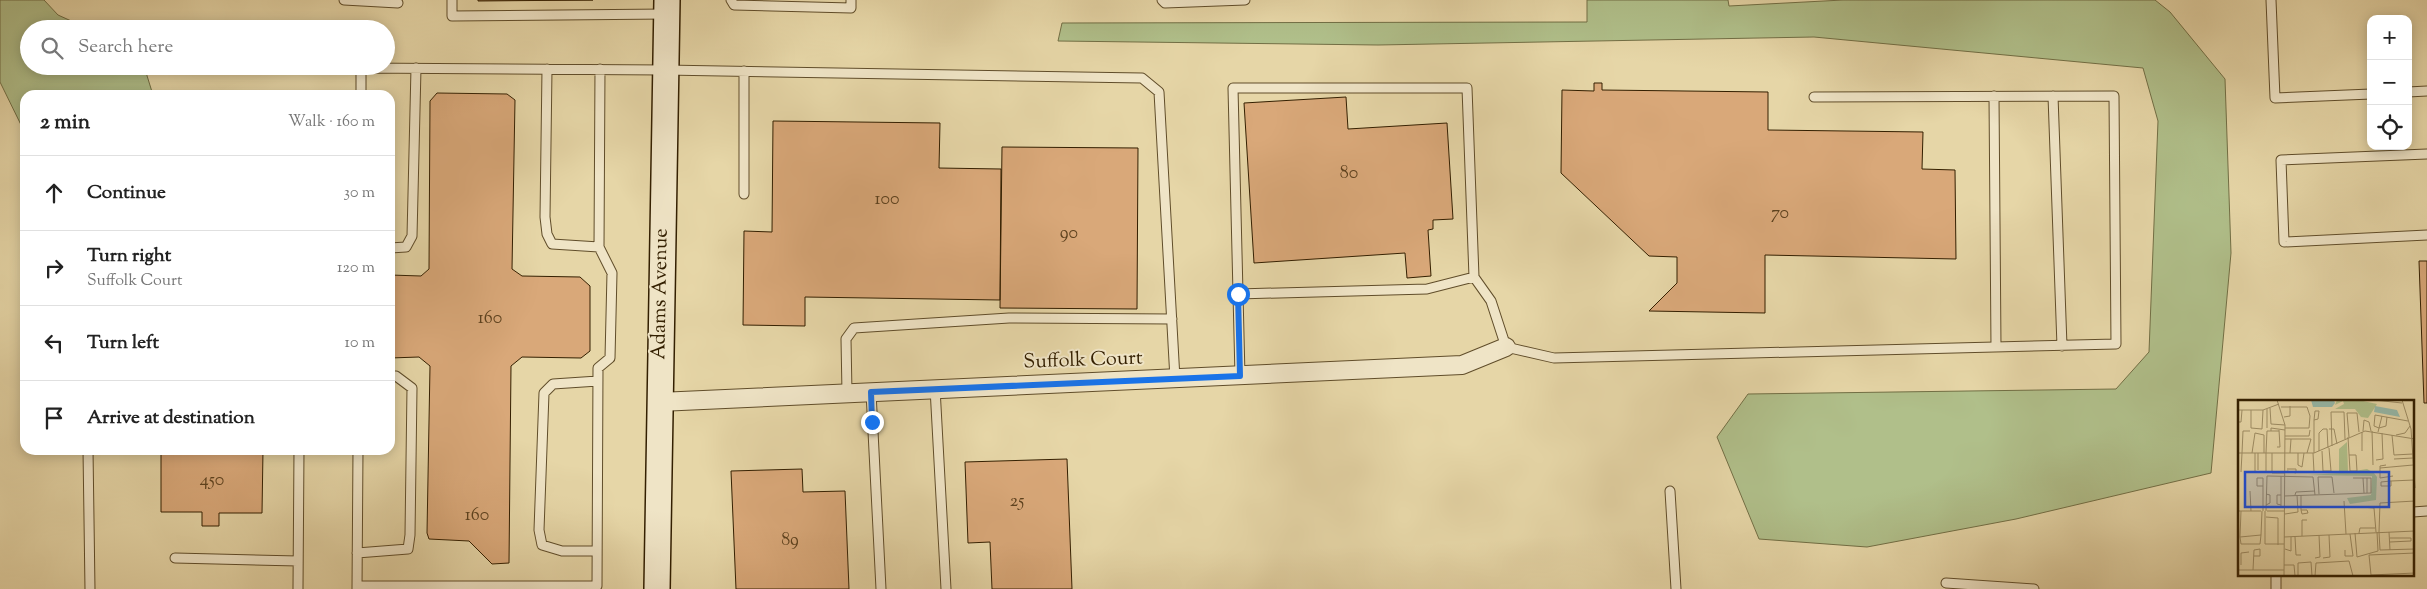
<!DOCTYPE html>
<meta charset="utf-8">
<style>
body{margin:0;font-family:"Sorts Mill Goudy",serif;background:#f6f6f6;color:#222}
.controls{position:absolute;right:15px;top:15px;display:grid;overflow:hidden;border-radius:10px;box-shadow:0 2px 12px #0003}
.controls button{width:45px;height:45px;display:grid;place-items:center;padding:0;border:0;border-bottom:1px solid #e0e0e0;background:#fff;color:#222;font:25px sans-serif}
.stop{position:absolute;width:15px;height:15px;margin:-11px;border:4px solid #1a73e8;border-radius:50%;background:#fff}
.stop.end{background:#1a73e8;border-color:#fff;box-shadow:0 1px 5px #0008}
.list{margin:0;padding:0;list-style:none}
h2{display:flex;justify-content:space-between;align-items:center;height:65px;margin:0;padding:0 20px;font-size:21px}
h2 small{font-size:16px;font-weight:400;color:#767676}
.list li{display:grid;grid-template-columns:32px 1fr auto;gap:15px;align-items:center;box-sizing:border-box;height:75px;padding:0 20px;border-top:1px solid #e0e0e0}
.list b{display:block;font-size:19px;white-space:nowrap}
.list p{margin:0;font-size:16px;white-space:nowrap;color:#767676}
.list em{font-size:16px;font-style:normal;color:#767676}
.icon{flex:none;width:28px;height:28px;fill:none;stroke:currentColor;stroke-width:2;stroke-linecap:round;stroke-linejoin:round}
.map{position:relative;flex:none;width:2427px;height:589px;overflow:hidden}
.search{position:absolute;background:#fff;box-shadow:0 2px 12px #0003;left:20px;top:20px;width:375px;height:55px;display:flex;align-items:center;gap:12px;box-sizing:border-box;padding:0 18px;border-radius:28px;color:#767676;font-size:19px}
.panel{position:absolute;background:#fff;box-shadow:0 2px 12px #0003;left:20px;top:90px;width:375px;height:365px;border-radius:15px}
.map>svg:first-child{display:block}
.green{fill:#b0bf8a;stroke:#726f45}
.building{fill:#d9a879;stroke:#331f00}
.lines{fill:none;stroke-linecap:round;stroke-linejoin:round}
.lane-casing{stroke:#604d2a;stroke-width:11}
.street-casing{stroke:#604d2a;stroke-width:20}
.secondary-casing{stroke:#331f00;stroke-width:28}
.lane{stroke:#efe4c6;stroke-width:9}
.street{stroke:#efe4c6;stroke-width:18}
.secondary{stroke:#efe4c6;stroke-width:25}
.route{stroke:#1a73e8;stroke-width:6}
.labels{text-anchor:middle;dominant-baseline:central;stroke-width:4;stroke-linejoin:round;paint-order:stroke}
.number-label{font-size:18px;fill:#5c411e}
.street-label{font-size:20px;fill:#331f00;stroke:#efe4c6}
.inset-road{fill:none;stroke:#9e8d64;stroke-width:1}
.view{fill:#1d4ed8;fill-opacity:0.15;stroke:#1d4ed8;stroke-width:2.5}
.inset-edge{fill:none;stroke:#331f00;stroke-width:2.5}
</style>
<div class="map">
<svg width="2427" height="589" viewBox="0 0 2427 589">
<rect width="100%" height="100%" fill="#e6d6a7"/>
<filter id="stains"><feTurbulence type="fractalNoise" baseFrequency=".004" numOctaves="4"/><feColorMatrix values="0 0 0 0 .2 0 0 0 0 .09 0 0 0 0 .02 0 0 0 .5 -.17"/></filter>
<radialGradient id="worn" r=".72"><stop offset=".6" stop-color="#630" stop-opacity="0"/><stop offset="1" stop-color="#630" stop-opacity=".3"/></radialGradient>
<!-- green -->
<path class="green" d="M0 0H44L58 15 89 29H29V66H144L153 95H25V133L0 82Z
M1587 0H1728L1729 6 1843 0H2155L2170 12 2225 79 2231 253 2211 473 2016 519 1867 547 1759 539 1717 437 1748 394 2116 389 2149 352 2158 121 2143 68 1814 37 1378 45 1058 41 1062 23 1587 22Z"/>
<!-- building -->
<path class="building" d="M478 0H593L478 1Z
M1594 83H1602V90L1768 92V130L1923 132 1922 169 1955 170 1956 259 1765 255V313L1649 311 1677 283V257L1649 256 1561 173 1562 90 1594 91Z
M437 93 507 94 515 100 512 269 522 276 580 277 590 286V351L581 358 522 357 511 366 509 563 492 564 469 541 429 539 427 533 430 366 419 357 390 358V275L421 276 429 269 430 101Z
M1346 97 1348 129 1447 123 1453 219 1433 220V229L1428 230 1431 276 1407 278 1405 253 1254 263 1244 103Z
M773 121 940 123 939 168 1001 169 1000 300 805 297V326L743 325 744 231 772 232Z
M1002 147 1138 148 1137 309 1000 308Z
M2419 261H2427V403H2424Z
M161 450H263L262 513H219V526H202V512H161Z
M1067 459 1072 589H992L990 542 968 543 965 462Z
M802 469 803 492 845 491 849 589H736L731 471Z"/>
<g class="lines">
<defs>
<path id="lane" d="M344 0 398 3
M452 0V16L666 14
M731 0 734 5 851 8V0
M1162 0 1165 3 1245 0
M2271 0 2275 98 2371 94
M547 69 545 217 547 234 552 244 599 247
M744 71V194
M2408 92 2427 91
M361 95V68L665 70 1142 78 1159 92 1175 379
M1994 96 1996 347
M2053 96 2062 346
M2427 154 2281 160 2284 242 2427 235
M390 248 406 247 412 236 416 68
M1238 294 1427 289 1474 277
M1240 376 1233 88H1467L1474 277 1491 301 1506 347 1554 358 2116 344 2114 96 1814 97
M935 388 946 589
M871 392 881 589
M847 393 846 339 854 328 1009 318 1172 319
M88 450 90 589
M1670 491 1676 589
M2413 512 2427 511
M597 551H562L542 545 539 530 544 393 553 384 598 381
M357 553 408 549 410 535 412 388 396 376H390
M175 558 298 561
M2276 575V589
M1946 583 2034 589
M357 586H597L598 368 610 358 612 273 599 247 600 69
M298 589 299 450
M357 589 358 450"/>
<path id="street" d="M659 402 1462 365 1506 347"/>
<path id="secondary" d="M657 589 667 0"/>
</defs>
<!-- lane casing -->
<use href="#lane" class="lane-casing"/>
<!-- street casing -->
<use href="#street" class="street-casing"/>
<!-- secondary casing -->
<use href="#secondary" class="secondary-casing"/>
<!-- lane -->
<use href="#lane" class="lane"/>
<!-- street -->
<use href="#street" class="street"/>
<!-- secondary -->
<use href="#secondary" class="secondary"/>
</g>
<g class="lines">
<!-- route -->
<path class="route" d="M872 422 871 392 1240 376 1238 294"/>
</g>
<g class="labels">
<!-- number labels -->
<g class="number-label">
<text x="1349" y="174">80</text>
<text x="887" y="200">100</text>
<text x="1780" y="214">70</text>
<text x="1069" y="234">90</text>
<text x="490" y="319">160</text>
<text x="212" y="481">450</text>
<text x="1017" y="502">25</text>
<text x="477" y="516">160</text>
<text x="790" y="541">89</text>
</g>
<!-- street labels -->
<g class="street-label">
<text transform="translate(661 294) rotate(-89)">Adams Avenue</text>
<text transform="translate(1083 361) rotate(-2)">Suffolk Court</text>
</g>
</g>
<!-- overview -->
<g transform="translate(2238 400)">
<rect width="176" height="176" fill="#e6d6a7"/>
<path d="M99 0 125 1 139 4 130 18 123 17 117 9H97L106 4 105 1 97 5ZM109 42 110 72 129 69 136 73 139 77 138 100 112 104 109 98 133 95 134 76 70 75 101 73V49Z" fill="#b0bf8a"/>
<path d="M73 0H96L97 3 94 7H75ZM137 6 159 10 162 17 136 12Z" fill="#96b9a9"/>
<path class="inset-road" d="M39 0 47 25 46 176M136 0 164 3M164 0 173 29 177 88M43 7H69L72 16 71 28H47M32 8 33 24 47 25M29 9V28M0 10H25L41 4M13 10V28L24 29 25 10M144 16 141 28 148 26 149 17M46 17 52 16V6M0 22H3L4 10M91 29H96L99 44M33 31V28L47 30M125 31 126 20 131 22 133 31M134 31 135 65M124 32V51M140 32 141 28 136 26 137 15 170 21M154 35 156 55 175 54M158 35 167 33 172 26M47 36H71L72 30M110 37 112 71H119L118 55H111M111 37 109 13H119L121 32M47 39H53L52 53M53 39H73L69 53M94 46 93 12H106L107 39M39 47H42L41 30M81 51V33L85 29H89L90 48M84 51 85 71H93L91 48M0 53H76L127 31 177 39M4 53 5 31H12M14 53 17 33 26 35V53M20 53V70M28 53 29 31H41M28 53V72H31M34 53V73H47M60 53V65L64 67 66 53M75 53 76 72H83M76 53V20L77 11H81L80 19 76 20M156 59 175 58M138 60 145 59 144 33M148 65 142 66V78L155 76M142 68 175 65M17 71V53M49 71 58 73V69H49M3 72 4 53M125 78 126 93M129 78V93M153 81 143 82V86H153V81L176 80M12 91 13 111M81 94 80 77H94L96 93M57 95 58 92 77 91M63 95V110L64 114 70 113 69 110H63M46 96 133 93V78H115M106 101 108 134M28 105 32 103V95L28 94M43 105 39 104V95H43M28 107H43V76M123 107 136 108 138 132M0 111H23M3 111 2 137 23 135 24 111M25 111V78H19V86H25M27 111V144H46M28 111 29 76 75 77 77 95M29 111H46M47 114 60 112 59 95M28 117 40 118V145M141 132 142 103 177 101M141 132 142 150 177 149M151 132 152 150M117 133 119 157 140 151 139 132M121 133 122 128H137M64 136V120H69M2 137 3 144H22L23 135M46 137 177 131M57 137 58 155H63M152 138H173V141L152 142M47 149 53 151V137M107 150V156H115L112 134M177 153 131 155 133 175 177 173M77 158 82 157 81 135M85 158 92 157 91 135M3 165V153L11 152M46 165H56L57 176M0 170H46M15 170 16 150 22 149V156H16M60 176V163L73 162 74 176M77 176 78 163 111 161 115 176"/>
<path class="view" d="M7 72H151V107H7Z"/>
<rect width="176" height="176" class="inset-edge"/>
</g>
<rect width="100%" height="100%" filter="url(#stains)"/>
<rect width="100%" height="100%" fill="url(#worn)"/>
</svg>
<div class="controls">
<button>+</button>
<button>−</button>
<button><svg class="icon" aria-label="locate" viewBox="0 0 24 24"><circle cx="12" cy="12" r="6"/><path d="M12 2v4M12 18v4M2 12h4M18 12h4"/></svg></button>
</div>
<div class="stop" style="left:1238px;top:294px"></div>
<div class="stop end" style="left:872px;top:422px"></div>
<div class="search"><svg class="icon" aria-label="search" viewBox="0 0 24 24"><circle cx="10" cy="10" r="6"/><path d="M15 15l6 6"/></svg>Search here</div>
<section class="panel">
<h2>2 min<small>Walk · 160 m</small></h2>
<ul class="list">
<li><svg class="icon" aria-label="ahead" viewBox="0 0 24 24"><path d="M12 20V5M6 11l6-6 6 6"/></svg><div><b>Continue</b></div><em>30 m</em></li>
<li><svg class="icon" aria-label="right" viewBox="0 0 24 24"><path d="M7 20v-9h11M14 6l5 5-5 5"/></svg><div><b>Turn right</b><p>Suffolk Court</p></div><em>120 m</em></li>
<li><svg class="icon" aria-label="left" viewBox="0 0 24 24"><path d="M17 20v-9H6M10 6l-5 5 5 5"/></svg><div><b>Turn left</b></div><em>10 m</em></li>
<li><svg class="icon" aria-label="arrive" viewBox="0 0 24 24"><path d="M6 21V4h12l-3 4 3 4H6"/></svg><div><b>Arrive at destination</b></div></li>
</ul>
</section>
</div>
